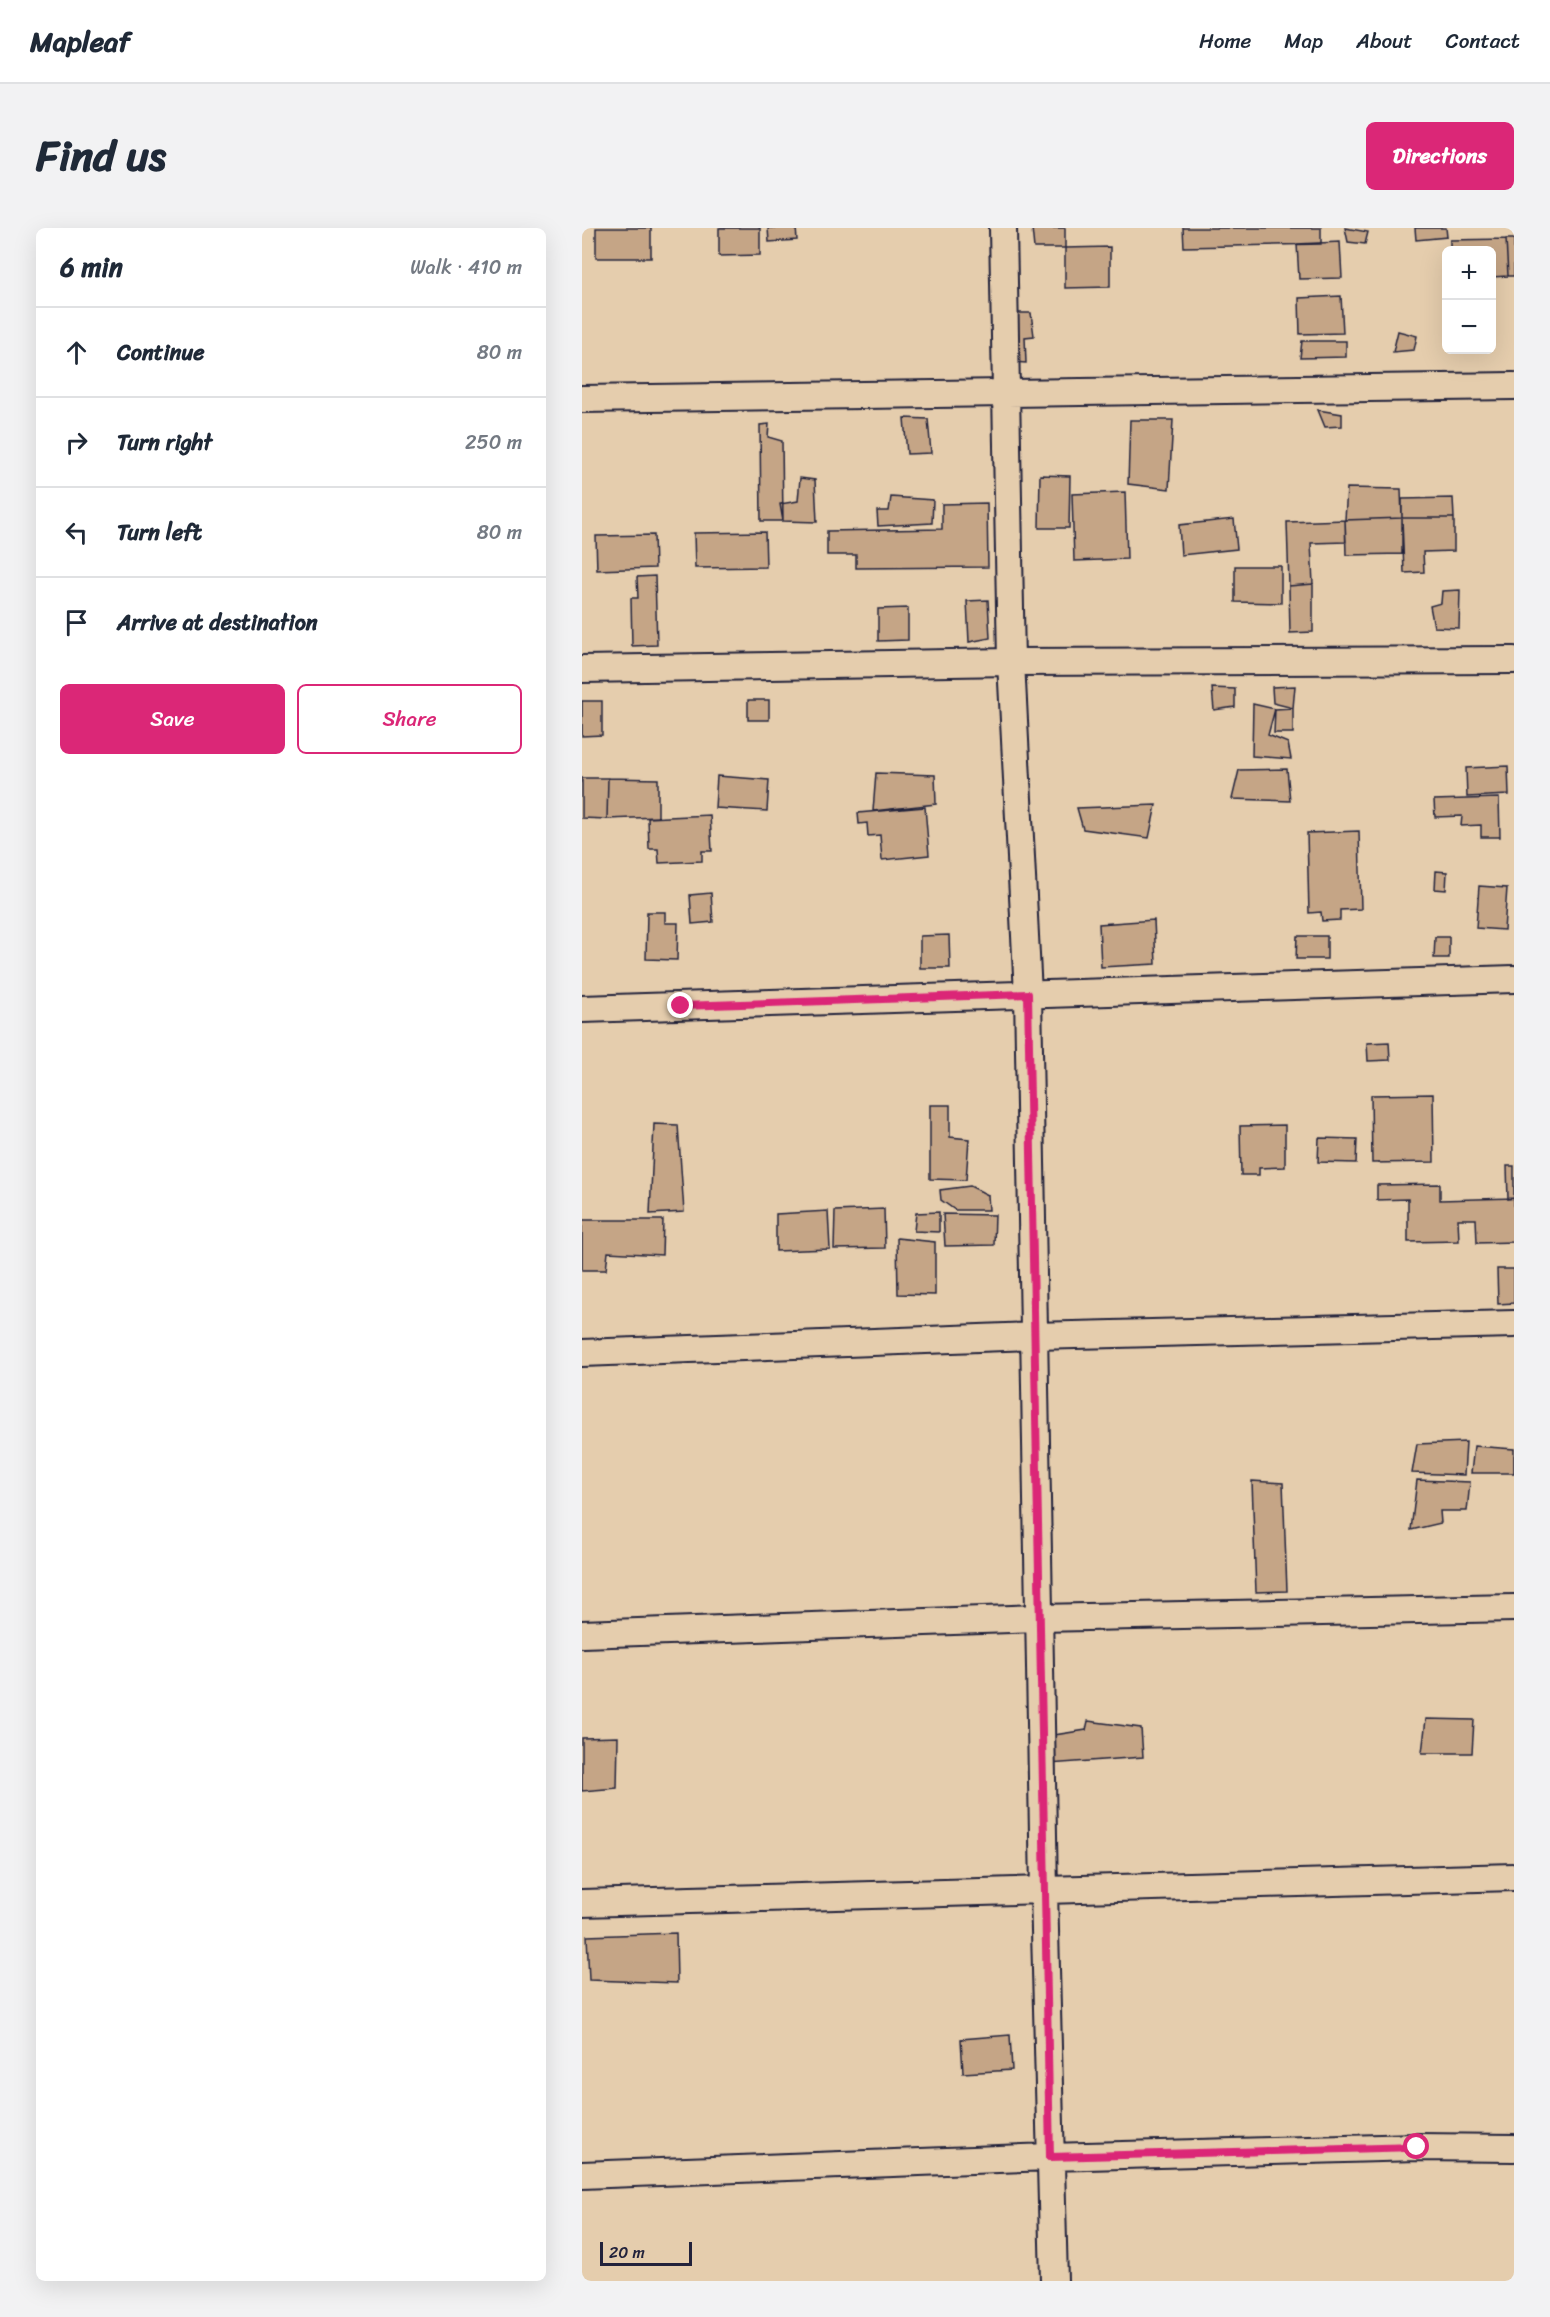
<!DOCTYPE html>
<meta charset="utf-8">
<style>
body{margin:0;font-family:Sriracha,sans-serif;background:#f2f2f3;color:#1f2937}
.controls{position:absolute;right:18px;top:18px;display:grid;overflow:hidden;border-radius:9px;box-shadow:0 6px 24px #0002}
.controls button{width:54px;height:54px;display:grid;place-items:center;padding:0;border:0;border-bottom:2px solid #e0e1e3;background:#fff;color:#1f2937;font:30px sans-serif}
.scale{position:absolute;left:18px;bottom:15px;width:92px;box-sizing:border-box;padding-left:6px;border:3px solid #22223b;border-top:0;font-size:16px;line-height:21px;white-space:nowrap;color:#22223b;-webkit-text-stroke:4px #e5cdad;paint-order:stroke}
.stop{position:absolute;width:18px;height:18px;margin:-14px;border:4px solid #db2777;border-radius:50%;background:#fff}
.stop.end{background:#db2777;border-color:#fff;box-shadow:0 2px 6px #0008}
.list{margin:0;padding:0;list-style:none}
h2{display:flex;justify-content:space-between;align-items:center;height:78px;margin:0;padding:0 24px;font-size:26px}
h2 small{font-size:20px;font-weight:400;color:#747a83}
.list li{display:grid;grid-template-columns:39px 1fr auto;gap:18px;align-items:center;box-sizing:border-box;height:90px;padding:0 24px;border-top:2px solid #e0e1e3}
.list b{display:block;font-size:22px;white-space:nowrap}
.list em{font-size:20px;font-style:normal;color:#747a83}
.actions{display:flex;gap:12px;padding:18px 24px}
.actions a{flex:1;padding:14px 0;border:2px solid #db2777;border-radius:9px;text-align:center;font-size:21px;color:#db2777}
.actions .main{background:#db2777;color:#fff}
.icon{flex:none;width:33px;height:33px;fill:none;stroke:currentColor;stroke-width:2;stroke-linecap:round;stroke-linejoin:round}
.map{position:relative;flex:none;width:932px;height:2053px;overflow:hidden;border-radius:9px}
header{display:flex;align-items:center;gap:36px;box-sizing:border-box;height:84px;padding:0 30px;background:#fff;border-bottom:2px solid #e0e1e3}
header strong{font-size:28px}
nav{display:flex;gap:33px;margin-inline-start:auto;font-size:21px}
.intro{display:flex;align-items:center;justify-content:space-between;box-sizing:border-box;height:144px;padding:0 36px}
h1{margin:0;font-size:42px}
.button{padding:15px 27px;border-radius:9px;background:#db2777;color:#fff;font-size:21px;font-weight:700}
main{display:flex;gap:36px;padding:0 36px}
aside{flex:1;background:#fff;border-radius:9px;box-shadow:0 6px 24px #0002}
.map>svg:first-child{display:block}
.building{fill:#c5a586;stroke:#22223b;stroke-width:1.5}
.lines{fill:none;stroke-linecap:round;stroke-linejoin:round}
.street-casing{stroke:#22223b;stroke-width:30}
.street{stroke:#e5cdad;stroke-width:26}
.route{stroke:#db2777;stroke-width:8}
</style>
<header>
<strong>Mapleaf</strong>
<nav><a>Home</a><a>Map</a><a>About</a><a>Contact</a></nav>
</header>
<div class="intro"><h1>Find us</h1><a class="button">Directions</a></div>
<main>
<aside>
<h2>6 min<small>Walk · 410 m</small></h2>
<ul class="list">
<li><svg class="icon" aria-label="ahead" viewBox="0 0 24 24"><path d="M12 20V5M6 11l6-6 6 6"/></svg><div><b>Continue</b></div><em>80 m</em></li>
<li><svg class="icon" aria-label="right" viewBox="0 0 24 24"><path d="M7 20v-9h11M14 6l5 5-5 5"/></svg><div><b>Turn right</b></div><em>250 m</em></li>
<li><svg class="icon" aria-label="left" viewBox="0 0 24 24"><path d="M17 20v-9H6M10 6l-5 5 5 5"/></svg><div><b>Turn left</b></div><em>80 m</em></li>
<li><svg class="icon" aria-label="arrive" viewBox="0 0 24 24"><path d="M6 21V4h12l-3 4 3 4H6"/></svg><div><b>Arrive at destination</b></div></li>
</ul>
<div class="actions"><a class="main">Save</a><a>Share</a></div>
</aside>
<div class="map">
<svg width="932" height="2053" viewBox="0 0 932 2053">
<rect width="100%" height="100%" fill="#e5cdad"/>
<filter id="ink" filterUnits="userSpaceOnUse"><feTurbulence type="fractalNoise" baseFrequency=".0167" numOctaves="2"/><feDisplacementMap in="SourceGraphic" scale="12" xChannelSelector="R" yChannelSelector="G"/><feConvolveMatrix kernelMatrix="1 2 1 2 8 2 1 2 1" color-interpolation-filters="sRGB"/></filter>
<g filter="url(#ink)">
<!-- building -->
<path class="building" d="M14 0H69V30H14Z
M137 0H178V27L137 28Z
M186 0H214L215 12 187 14Z
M450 0H483V20H452Z
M601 0H739V16L602 19Z
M763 0 786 4 783 16 766 14Z
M833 0H864L865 9 834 12Z
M924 11H932V48H926Z
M924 11 926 48 909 49V22H868V12Z
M758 14 760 50 717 51 715 16Z
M528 19V59L483 60V20Z
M759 68 761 105 718 106 717 70Z
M430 85H449L452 108 443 109 444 135 430 134Z
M816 103 835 108 832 122 811 124Z
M720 113H764V129L718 130Z
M736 182 760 186V198L743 199Z
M322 190 346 191 349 225 325 226Z
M548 192H591L587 261 546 256Z
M187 196 186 209 200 213 201 293H179L178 197Z
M458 247 488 248 487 300H457Z
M218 250 233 252 235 294 201 293 198 276 216 273Z
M765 260 819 261 820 290 763 292Z
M543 264 545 331 492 333 490 266Z
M309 269 351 272 350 295 296 298 295 283H307Z
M871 270 872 290H820V271Z
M405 275 406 339 274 340V327H245V303L360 301V276Z
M820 290H872V323L841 324 842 344 822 345Z
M820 290V326L764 327 763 292Z
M652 291 655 321 599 327 597 297Z
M763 292 764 314 729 315 731 356 707 358 705 294Z
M183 304 184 339 113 340 112 305Z
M72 307 73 340 15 342 14 308Z
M653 338H699V375L653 374Z
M73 348 75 417 50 418 49 370H56L55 349Z
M731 356V404L708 405 707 358Z
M878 362 877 400 852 399 848 378 859 375 860 363Z
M406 372 408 410 387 414 385 373Z
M326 380V412L296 413V381Z
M713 458 711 480 691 475 690 459Z
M630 460 653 461V479L632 482Z
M166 472H187V492H166Z
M0 473H20V507L0 508Z
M671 476 693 481 686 507 706 515 709 531 670 528Z
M711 480V505H692L693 481Z
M926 538 927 567 885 569 884 540Z
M705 541 708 573 650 571 657 542Z
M294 545 353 547 354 576 291 583Z
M135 548 187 552 185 583 133 580Z
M0 550H26L25 591 0 590Z
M26 550 76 551V589L25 591Z
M917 570 918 609H899V597L879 598 880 588 853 589 852 572Z
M574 577 567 610 501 601 495 580Z
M343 579 347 627 300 632 298 607 286 608 285 595 277 596 276 585Z
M128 587 130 623H120V633L77 635 76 621H67L66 590Z
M777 603 779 681 758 682V692L740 693 739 684 727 685 725 605Z
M854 643 865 644 864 662 853 661Z
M897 658 925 660 922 702 894 700Z
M129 665 131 694 110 696 108 667Z
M65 684H83V695H96L95 732 64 731Z
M572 692 574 736 519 739 517 696Z
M367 707 368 740H338V708Z
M715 708H745V731H714Z
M853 709H867V730H852Z
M807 814 808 832 786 833 785 815Z
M851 866 852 934 790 935 789 867Z
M348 877H368V909L387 911 384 952 348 951Z
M72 896 96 897 102 984 68 986Z
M703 897V939L677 940V947H659L658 898Z
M737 910 775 911 774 935 736 934Z
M925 938H932V970L926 971Z
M858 956V972L932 970V1014L895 1015 894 991H876L877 1013 826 1014V971L795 972V957Z
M388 958 406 967 407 982H373L359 972 358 962Z
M302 981 303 1020 252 1021 253 983Z
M246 983 248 1021 194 1023V986Z
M357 984V1004L332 1003 334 985Z
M361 986 413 987 412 1017 363 1018Z
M0 992H81L80 1027 26 1024 24 1042H0Z
M315 1010 353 1014V1067L316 1066Z
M915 1041H932V1075L916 1076Z
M884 1214 882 1247 830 1245 835 1216Z
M892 1218 932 1221V1245H889Z
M835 1252 888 1254 885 1283H858L859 1295 829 1302Z
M670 1253 701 1255 705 1363 674 1364Z
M844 1491 892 1492 890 1525H840Z
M506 1493 559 1500 561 1529 467 1536 466 1508 504 1502Z
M36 1509 35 1560 0 1563V1510Z
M94 1705 95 1755 7 1752 5 1708Z
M428 1807 430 1842 381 1845 379 1811Z"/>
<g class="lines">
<defs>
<path id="street" d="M421 0 429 434 446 766 462 1663 472 2053
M0 171 932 158
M0 441 429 434 932 432
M0 781 932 751
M0 1125 452 1108 932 1096
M0 1406 457 1390 932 1380
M0 1675 932 1649
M0 1947 468 1929 835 1919 932 1920"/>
</defs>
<!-- street casing -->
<use href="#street" class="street-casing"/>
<!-- street -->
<use href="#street" class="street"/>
</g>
</g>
<g class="lines" filter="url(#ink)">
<!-- route -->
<path class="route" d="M99 778 446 766 468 1929 835 1919"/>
</g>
</svg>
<div class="controls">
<button>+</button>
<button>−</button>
</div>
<div class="scale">20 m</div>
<div class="stop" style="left:835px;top:1919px"></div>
<div class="stop end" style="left:99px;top:778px"></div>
</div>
</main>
